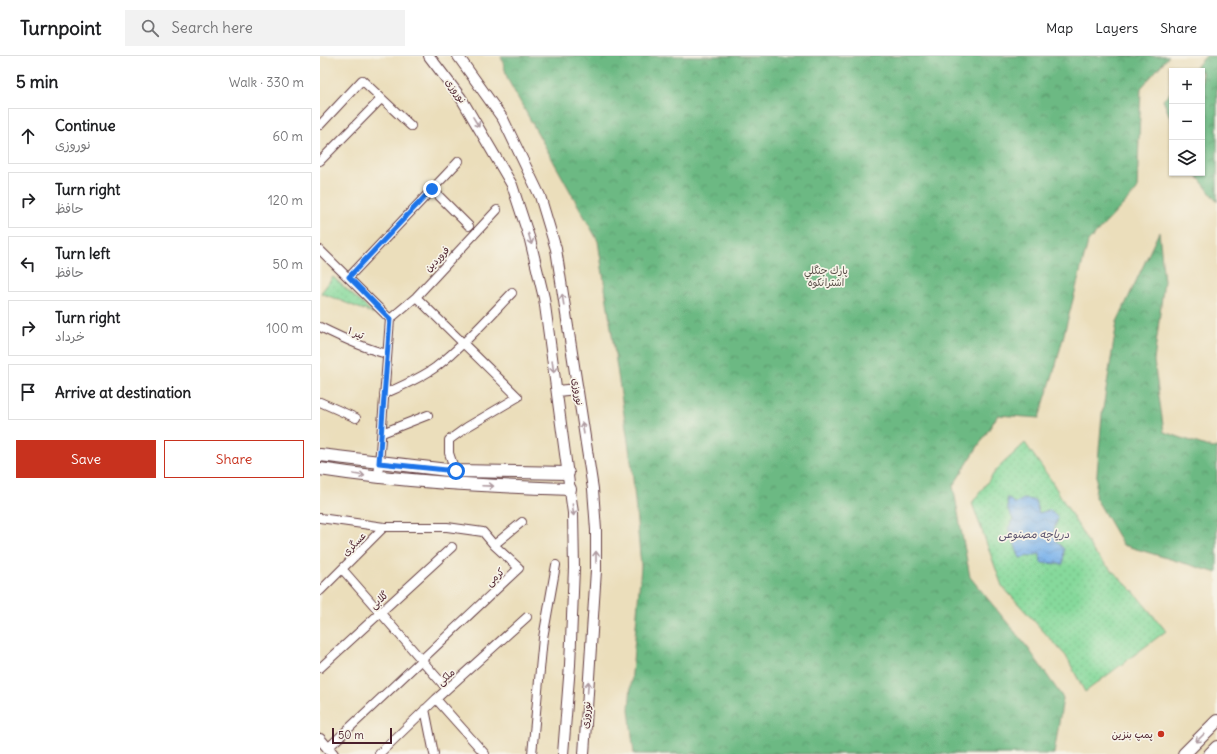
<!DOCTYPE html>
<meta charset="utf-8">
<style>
body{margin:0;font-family:Delius,"Playpen Sans Arabic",sans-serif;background:#f2f2f2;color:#202124}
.controls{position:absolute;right:12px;top:12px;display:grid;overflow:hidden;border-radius:0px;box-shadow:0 1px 3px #0004}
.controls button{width:36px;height:36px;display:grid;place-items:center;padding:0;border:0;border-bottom:1px solid #e0e0e0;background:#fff;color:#202124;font:20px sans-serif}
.scale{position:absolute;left:12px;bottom:10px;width:60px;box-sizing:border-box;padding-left:4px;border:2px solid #4a1f2b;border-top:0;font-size:11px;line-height:14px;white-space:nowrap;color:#4a1f2b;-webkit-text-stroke:3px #f7f3e8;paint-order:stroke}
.stop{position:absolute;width:12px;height:12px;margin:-9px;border:3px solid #1a73e8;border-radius:50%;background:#fff}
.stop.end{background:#1a73e8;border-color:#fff;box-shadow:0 1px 4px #0008}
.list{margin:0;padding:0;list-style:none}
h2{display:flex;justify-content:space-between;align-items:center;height:52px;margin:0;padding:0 16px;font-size:17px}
h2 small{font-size:13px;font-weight:400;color:#757577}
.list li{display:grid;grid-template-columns:26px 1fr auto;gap:12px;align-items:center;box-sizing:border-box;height:56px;margin:0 8px 8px;padding:0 8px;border:1px solid #e0e0e0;border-radius:0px}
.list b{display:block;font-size:15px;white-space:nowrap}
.list p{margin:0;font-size:13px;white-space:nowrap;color:#757577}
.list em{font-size:13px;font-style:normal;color:#757577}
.actions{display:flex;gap:8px;padding:12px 16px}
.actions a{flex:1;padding:9px 0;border:1px solid #c8321e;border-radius:0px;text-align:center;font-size:14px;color:#c8321e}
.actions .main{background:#c8321e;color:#fff}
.icon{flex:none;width:22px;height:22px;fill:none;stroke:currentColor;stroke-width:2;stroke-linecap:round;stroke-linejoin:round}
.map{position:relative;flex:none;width:897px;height:698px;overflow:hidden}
header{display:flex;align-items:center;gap:24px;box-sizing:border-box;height:56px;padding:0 20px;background:#fff;border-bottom:1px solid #e0e0e0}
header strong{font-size:19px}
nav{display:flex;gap:22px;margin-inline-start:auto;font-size:14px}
.search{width:280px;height:36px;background:#f2f2f2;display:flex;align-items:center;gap:10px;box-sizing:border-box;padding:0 14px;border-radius:0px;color:#757577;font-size:15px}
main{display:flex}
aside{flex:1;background:#fff}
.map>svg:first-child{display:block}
.forest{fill:url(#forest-crowns);stroke:#5b6c57}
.park{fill:url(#park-dots);stroke:#687c63}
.water{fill:url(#water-waves);stroke:#62698b}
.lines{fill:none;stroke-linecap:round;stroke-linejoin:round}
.minor-casing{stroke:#623c41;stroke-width:10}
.tertiary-casing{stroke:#623c41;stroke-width:12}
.secondary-casing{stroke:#623c41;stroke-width:14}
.minor{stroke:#fff;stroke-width:8}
.tertiary{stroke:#fff;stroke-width:10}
.secondary{stroke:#fff;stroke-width:12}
.oneway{stroke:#ae9aa0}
.route{stroke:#1a73e8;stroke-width:5}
.poi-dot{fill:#c8321e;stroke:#f7f3e8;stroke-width:1.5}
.labels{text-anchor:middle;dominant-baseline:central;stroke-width:3.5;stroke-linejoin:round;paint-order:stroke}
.street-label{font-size:10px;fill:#4a1f2b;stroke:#f7f3e8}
.park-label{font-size:10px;fill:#594e47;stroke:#f7f3e8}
.poi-label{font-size:10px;fill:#4a1f2b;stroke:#f7f3e8;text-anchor:end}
.water-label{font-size:11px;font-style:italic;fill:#5b536e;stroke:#f7f3e8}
</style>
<header>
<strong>Turnpoint</strong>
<div class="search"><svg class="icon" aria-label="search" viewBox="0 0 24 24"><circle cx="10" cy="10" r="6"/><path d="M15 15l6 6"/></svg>Search here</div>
<nav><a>Map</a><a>Layers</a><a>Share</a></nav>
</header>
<main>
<aside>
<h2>5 min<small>Walk · 330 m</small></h2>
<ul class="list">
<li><svg class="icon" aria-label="ahead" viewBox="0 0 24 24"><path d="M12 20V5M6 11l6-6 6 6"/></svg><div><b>Continue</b><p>نوروزی</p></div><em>60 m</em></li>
<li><svg class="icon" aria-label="right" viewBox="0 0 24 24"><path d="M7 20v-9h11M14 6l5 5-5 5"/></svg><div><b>Turn right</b><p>حافظ</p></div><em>120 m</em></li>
<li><svg class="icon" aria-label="left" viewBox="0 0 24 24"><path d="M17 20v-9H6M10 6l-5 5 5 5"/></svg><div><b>Turn left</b><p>حافظ</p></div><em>50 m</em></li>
<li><svg class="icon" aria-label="right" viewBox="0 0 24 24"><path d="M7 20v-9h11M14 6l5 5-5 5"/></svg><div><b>Turn right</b><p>خرداد</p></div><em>100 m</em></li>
<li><svg class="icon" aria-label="arrive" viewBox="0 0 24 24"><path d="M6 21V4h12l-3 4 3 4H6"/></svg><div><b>Arrive at destination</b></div></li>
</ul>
<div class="actions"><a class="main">Save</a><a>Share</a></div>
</aside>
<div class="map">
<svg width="897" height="698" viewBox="0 0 897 698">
<defs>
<pattern id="forest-crowns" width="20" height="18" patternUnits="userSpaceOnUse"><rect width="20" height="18" fill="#6cb983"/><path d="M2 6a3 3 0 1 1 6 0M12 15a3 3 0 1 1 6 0" fill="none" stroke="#5b966b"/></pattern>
<pattern id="park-dots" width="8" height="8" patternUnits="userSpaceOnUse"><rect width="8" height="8" fill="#86d99b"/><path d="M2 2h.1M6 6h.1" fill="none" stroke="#75ba86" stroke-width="1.8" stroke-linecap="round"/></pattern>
<pattern id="water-waves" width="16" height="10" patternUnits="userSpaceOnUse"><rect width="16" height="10" fill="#7bb3eb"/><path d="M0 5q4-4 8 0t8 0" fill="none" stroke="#6791bf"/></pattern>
</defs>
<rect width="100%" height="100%" fill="#f7f3e8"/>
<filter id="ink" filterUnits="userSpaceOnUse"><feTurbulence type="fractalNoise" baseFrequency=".025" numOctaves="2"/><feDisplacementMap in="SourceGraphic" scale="8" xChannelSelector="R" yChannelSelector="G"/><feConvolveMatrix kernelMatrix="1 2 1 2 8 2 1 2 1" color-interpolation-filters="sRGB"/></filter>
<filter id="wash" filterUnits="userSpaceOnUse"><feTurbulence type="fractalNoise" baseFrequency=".012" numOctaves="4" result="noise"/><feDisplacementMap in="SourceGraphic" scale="16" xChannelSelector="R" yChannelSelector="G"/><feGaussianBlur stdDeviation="0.9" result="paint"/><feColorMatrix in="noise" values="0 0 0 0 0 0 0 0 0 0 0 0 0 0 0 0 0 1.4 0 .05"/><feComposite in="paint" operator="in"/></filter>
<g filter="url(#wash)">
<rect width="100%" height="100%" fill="#ebdebb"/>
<!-- forest -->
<path class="forest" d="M181 0H849L821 32 817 134 768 186 736 309 719 362 678 359 633 430 650 521 708 592 743 642 734 698H314L309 653 321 510 312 412 278 185 188 24Z
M886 0H897V146L875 117H882V15H872Z
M852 35V66L843 44Z
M839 176 844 225 834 305 844 376 892 392 897 391V517L803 489 775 441 782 359 797 266Z"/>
<!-- park -->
<path class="park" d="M13 221 54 258 1 237Z
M705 387 731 424 775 498 813 535 846 575 765 636 746 600 682 530 652 447 677 413Z"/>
<!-- water -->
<path class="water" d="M687 441 695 448 703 443 715 444 719 457 730 454 738 462 734 473 736 485 744 493 743 508 721 507 720 498 700 502C695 492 694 482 688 473L693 463 688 454Z"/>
</g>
<g filter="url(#ink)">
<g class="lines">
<defs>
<path id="minor" d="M0 69 42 24 91 70
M0 105 61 43
M112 133 149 170
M0 194 70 263 58 422
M29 221 139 105
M96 241 198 341 147 371 129 384V397L136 418
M70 263 96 241 177 154
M0 271C22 282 43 292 67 298
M64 338C82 330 101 322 116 311 144 289 168 262 192 237
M0 346 36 362
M62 377 108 359
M0 462 64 471H127L163 476 174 489 199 512 8 692
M174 489 202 466
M23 514 127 633
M0 535 64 471
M0 612 132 491
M116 643 165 698
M105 653 114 698
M59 698 116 643 207 561
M212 698 223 582 236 509"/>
<path id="tertiary" d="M109 0 141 42 192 129 210 184 224 242 253 457 254 512 250 609 243 698
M138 0 183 63 220 140 236 193 273 433 276 474V514L264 698
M237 335 257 333
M0 683 13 698"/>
<path id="secondary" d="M0 399 136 415 248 417
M0 413C83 426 166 430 250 433
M864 698 897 665
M890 698 897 691"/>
</defs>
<!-- minor casing -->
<use href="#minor" class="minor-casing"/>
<!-- tertiary casing -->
<use href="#tertiary" class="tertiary-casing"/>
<!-- secondary casing -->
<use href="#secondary" class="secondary-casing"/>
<!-- minor -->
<use href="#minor" class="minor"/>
<!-- tertiary -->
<use href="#tertiary" class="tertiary"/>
<!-- secondary -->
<use href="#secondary" class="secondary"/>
</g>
<!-- one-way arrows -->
<defs><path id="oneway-shaft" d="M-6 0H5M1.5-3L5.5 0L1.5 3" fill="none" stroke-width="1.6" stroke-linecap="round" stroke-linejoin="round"/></defs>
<g class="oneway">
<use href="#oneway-shaft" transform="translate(156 66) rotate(59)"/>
<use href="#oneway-shaft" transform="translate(210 183) rotate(74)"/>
<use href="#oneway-shaft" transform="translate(243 244) rotate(-99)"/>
<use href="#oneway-shaft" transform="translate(233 311) rotate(82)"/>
<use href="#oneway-shaft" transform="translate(263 372) rotate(-99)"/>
<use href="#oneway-shaft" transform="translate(39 419) rotate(9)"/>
<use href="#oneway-shaft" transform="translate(168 430) rotate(2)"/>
<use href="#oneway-shaft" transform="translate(253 454) rotate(84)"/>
<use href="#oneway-shaft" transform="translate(276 501) rotate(-90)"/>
<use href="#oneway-shaft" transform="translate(268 631) rotate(-86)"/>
<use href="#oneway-shaft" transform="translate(880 682) rotate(135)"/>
</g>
</g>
<g class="lines" filter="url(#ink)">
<!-- route -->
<path class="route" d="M112 133 29 221 70 263 59 407 136 415"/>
</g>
<!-- markers -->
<circle class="poi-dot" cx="841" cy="678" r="4"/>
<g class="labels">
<!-- street labels -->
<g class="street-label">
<text transform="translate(136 35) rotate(54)">نوروزی</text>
<text transform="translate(117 203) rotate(-47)">فروردین</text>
<text transform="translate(36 277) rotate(22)">تیر ۱</text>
<text transform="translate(258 336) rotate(81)">نوروزی</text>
<text transform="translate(34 488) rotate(-46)">عسگری</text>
<text transform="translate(175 521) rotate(-44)">کرمی</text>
<text transform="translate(59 544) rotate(-42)">گلابی</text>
<text transform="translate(126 621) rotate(-42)">ملکی</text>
<text transform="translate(266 659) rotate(-86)">نوروزی</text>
</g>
<!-- park labels -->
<g class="park-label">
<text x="506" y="214">پارك جنگلي<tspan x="506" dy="12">اشترانكوه</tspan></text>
</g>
<!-- poi labels -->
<g class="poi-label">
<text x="833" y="678">پمپ بنزین</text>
</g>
<!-- water labels -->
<g class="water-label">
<text x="714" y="478">دریاچه مصنوعی</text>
</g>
</g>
</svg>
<div class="controls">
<button>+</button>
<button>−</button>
<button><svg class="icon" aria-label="layers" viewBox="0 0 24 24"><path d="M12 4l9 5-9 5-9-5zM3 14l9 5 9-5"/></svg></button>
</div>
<div class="scale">50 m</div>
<div class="stop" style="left:136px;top:415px"></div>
<div class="stop end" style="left:112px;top:133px"></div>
</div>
</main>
